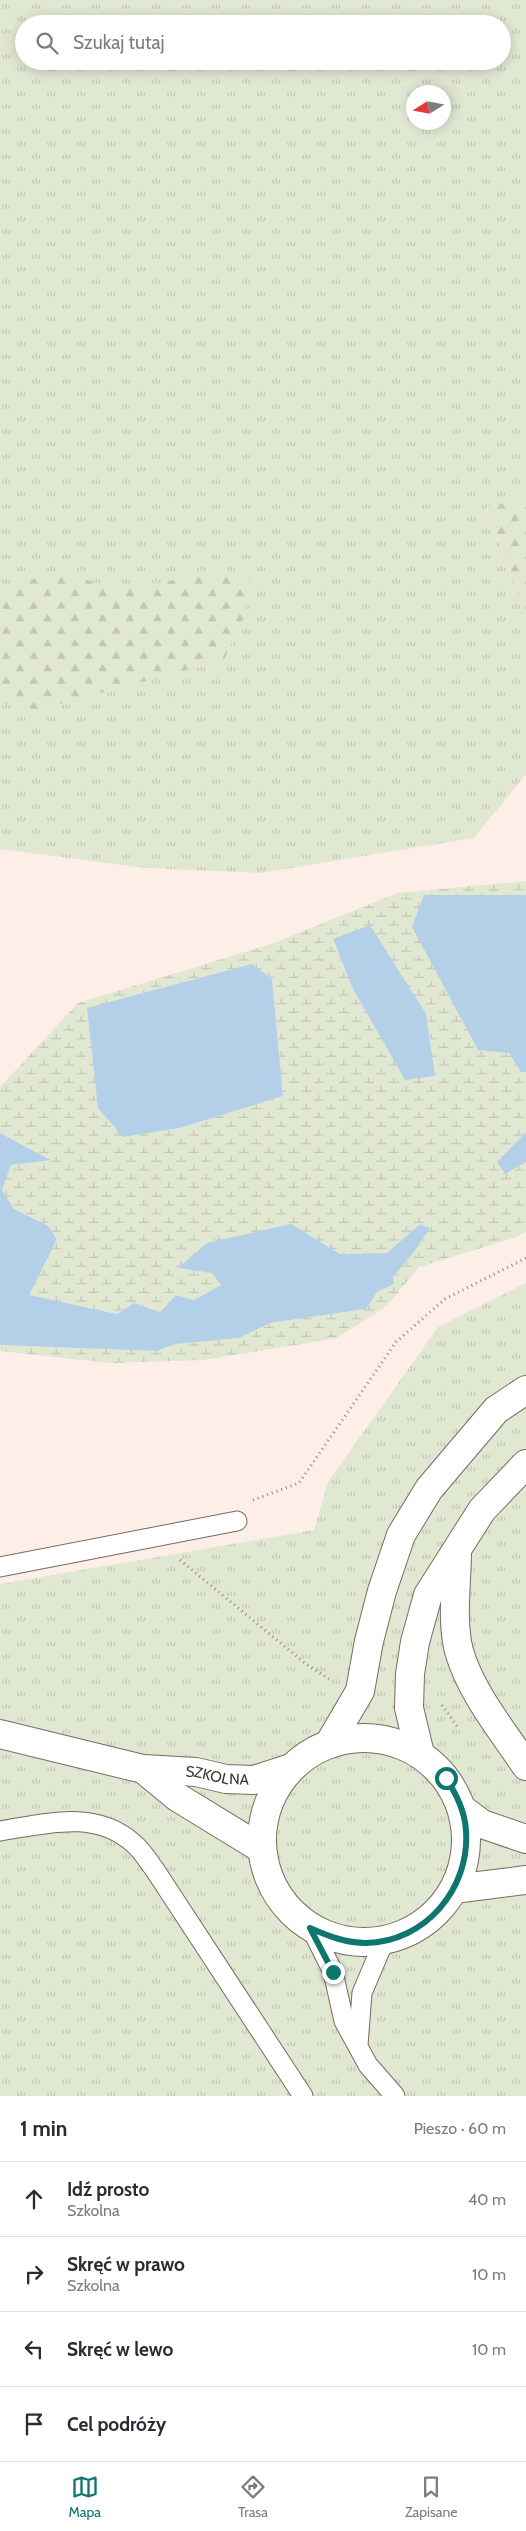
<!DOCTYPE html>
<html lang="pl">
<meta charset="utf-8">
<style>
body{margin:0;font-family:Cabin,sans-serif;background:#f7f7f7;color:#2b2b33}
.compass{position:absolute;left:406px;top:85px;width:45px;height:45px;border-radius:50%;background:#fff;box-shadow:0 2px 12px #0003;rotate:259deg}
.stop{position:absolute;width:15px;height:15px;margin:-11px;border:4px solid #0f766e;border-radius:50%;background:#fff}
.stop.end{background:#0f766e;border-color:#fff;box-shadow:0 1px 5px #0008}
.list{margin:0;padding:0;list-style:none}
h2{display:flex;justify-content:space-between;align-items:center;height:65px;margin:0;padding:0 20px;font-size:21px}
h2 small{font-size:16px;font-weight:400;color:#7c7c81}
.list li{display:grid;grid-template-columns:32px 1fr auto;gap:15px;align-items:center;box-sizing:border-box;height:75px;padding:0 20px;border-top:1px solid #e1e1e2}
.list b{display:block;font-size:19px;white-space:nowrap}
.list p{margin:0;font-size:16px;white-space:nowrap;color:#7c7c81}
.list em{font-size:16px;font-style:normal;color:#7c7c81}
.icon{flex:none;width:28px;height:28px;fill:none;stroke:currentColor;stroke-width:2;stroke-linecap:round;stroke-linejoin:round}
.map{position:relative;flex:none;width:526px;height:2096px;overflow:hidden}
.search{position:absolute;background:#fff;box-shadow:0 2px 12px #0003;left:15px;right:15px;top:15px;height:55px;display:flex;align-items:center;gap:12px;box-sizing:border-box;padding:0 18px;border-radius:28px;color:#7c7c81;font-size:19px}
.sheet{height:365px;background:#fff}
nav{display:flex;justify-content:space-around;align-items:center;box-sizing:border-box;height:70px;border-top:1px solid #e1e1e2;background:#fff;font-size:14px;color:#7c7c81}
nav a{display:grid;justify-items:center;gap:2px}
nav .on{color:#0f766e}
.map>svg:first-child{display:block}
.grass{fill:url(#grass-tufts);fill-rule:evenodd}
.forest{fill:url(#forest-firs)}
.wetland{fill:url(#wetland-marsh);fill-rule:evenodd}
.water{fill:#b4d0e9}
.lines{fill:none;stroke-linecap:round;stroke-linejoin:round}
.service-casing{stroke:#7c695e;stroke-width:21}
.tertiary-casing{stroke:#7c695e;stroke-width:30}
.motorway-casing{stroke:#7c695e;stroke-width:30}
.path{stroke:#948883;stroke-width:3;stroke-dasharray:1 4;stroke-linecap:butt}
.service{stroke:#fff;stroke-width:19}
.tertiary{stroke:#fff;stroke-width:28}
.motorway{stroke:#fff;stroke-width:28}
.route{stroke:#0f766e;stroke-width:6}
.labels{text-anchor:middle;dominant-baseline:central;stroke-width:4;stroke-linejoin:round;paint-order:stroke}
.street-label{font-size:15px;fill:#3c332e;stroke:#fff}
</style>
<div class="map">
<svg width="526" height="2096" viewBox="0 0 526 2096">
<defs>
<pattern id="grass-tufts" width="24" height="20" patternUnits="userSpaceOnUse" patternTransform="scale(1.25)"><rect width="24" height="20" fill="#e1e8d2"/><path d="M3 7l-1-3M5 7V3M7 7l1-3M15 17l-1-3M17 17v-4M19 17l1-3" fill="none" stroke="#c2c7b5"/></pattern>
<pattern id="forest-firs" width="22" height="20" patternUnits="userSpaceOnUse" patternTransform="scale(1.25)"><rect width="22" height="20" fill="#e1e8d2"/><path d="M5 1l3.5 6h-7zM16 11l3.5 6h-7z" fill="#c2c7b5"/></pattern>
<pattern id="wetland-marsh" width="20" height="14" patternUnits="userSpaceOnUse" patternTransform="scale(1.25)"><rect width="20" height="14" fill="#e1e8d2"/><path d="M1 5h8M5 5V1M11 12h8M15 12V8" fill="none" stroke="#c2c7b5"/></pattern>
</defs>
<rect width="100%" height="100%" fill="#fdefe8"/>
<!-- grass -->
<path class="grass" d="M0 0H526V498L486 508 526 617V774L474 838 261 873 145 868 0 849ZM24 24H502V61H24ZM414 92H444V122H414Z
M526 1283V2096H0V1584L314 1530 328 1482 438 1327Z"/>
<!-- forest -->
<path class="forest" d="M526 498V617L486 507Z
M66 571 95 583 129 588 226 571 250 581 245 615 224 660 37 710 0 702V587Z"/>
<!-- wetland -->
<path class="wetland" d="M526 881V895H424L509 1053 521 1072H526V1132L497 1162 505 1174 526 1162V1232L514 1238 419 1267 387 1306 337 1338 205 1360 110 1363 0 1351V1345L157 1351 175 1344 239 1338 270 1323 366 1309 377 1292 394 1284 393 1277 414 1252 429 1228 420 1224 388 1253 340 1254 290 1224 212 1273 221 1285 194 1300 176 1295 160 1312 134 1303 117 1314 28 1295 57 1239 48 1226 14 1209 2 1190 11 1165 50 1159 0 1133V1087L78 1003 274 943 397 893ZM370 925 405 1080 353 989 333 940ZM272 979 283 1096 180 1128 123 1137Z"/>
<!-- water -->
<path class="water" d="M424 895H526V1072H521L509 1053 478 1050 412 927Z
M370 925 426 1014 435 1076 405 1080 353 989 333 939Z
M252 964 272 979 283 1096 180 1128 123 1137 98 1108 87 1008Z
M526 1132V1162L505 1174 497 1162Z
M0 1133 51 1160 11 1165 2 1190 14 1209 48 1226 57 1239 29 1295 117 1314 134 1303 160 1312 176 1295 194 1300 221 1285 212 1273 178 1268 207 1243 291 1224 340 1254 387 1253 420 1224 430 1228 414 1252 393 1277 394 1284 377 1292 366 1309 270 1323 239 1338 175 1344 157 1351 0 1345Z"/>
<g class="lines">
<defs>
<path id="service" d="M0 1567 237 1521
M0 1831C45 1824 95 1809 133 1843 142 1850 148 1861 155 1870L303 2096
M311 1928 333 1972 344 2021 368 2065 395 2096
M358 2045 362 1993 384 1941"/>
<g id="tertiary">
<path id="s1" d="M0 1734 143 1769 196 1772 226 1779 254 1780 291 1768"/>
<circle cx="364" cy="1840" r="102"/>
<path d="M143 1769 177 1797 262 1849"/>
<path d="M462 1809 482 1824 526 1839"/>
<path d="M454 1889 526 1880"/>
</g>
<path id="motorway" d="M457 1551C457 1583 451 1620 459 1651 471 1693 502 1730 526 1766
M329 1744 360 1691 369 1641 382 1591 401 1535 429 1489 496 1410 526 1390
M420 1754 409 1708 410 1674 415 1642 428 1595 482 1510 526 1464"/>
</defs>
<!-- service casing -->
<use href="#service" class="service-casing"/>
<!-- tertiary casing -->
<use href="#tertiary" class="tertiary-casing"/>
<!-- motorway casing -->
<use href="#motorway" class="motorway-casing"/>
<!-- path -->
<path class="path" d="M253 1500 299 1483 396 1342 445 1299 526 1258
M180 1560 306 1664 329 1679
M442 1705 459 1729"/>
<!-- service -->
<use href="#service" class="service"/>
<!-- tertiary -->
<use href="#tertiary" class="tertiary"/>
<!-- motorway -->
<use href="#motorway" class="motorway"/>
</g>
<g class="lines">
<!-- route -->
<path class="route" d="M333 1972 310 1928C328 1936 346 1943 366 1943 425 1942 470 1889 466 1831 465 1811 456 1794 446 1778"/>
</g>
<g class="labels">
<!-- street labels -->
<g class="street-label">
<text stroke="none"><textPath href="#s1" startOffset="222">SZKOLNA</textPath></text>
</g>
</g>
</svg>
<svg class="compass" viewBox="-18 -18 36 36"><path d="M0-13l5 13h-10z" fill="#e53935"/><path d="M0 13l5-13h-10z" fill="#7c7c81"/></svg>
<div class="stop" style="left:446px;top:1778px"></div>
<div class="stop end" style="left:333px;top:1972px"></div>
<div class="search"><svg class="icon" aria-label="search" viewBox="0 0 24 24"><circle cx="10" cy="10" r="6"/><path d="M15 15l6 6"/></svg>Szukaj tutaj</div>
</div>
<section class="sheet">
<h2>1 min<small>Pieszo · 60 m</small></h2>
<ul class="list">
<li><svg class="icon" aria-label="ahead" viewBox="0 0 24 24"><path d="M12 20V5M6 11l6-6 6 6"/></svg><div><b>Idź prosto</b><p>Szkolna</p></div><em>40 m</em></li>
<li><svg class="icon" aria-label="right" viewBox="0 0 24 24"><path d="M7 20v-9h11M14 6l5 5-5 5"/></svg><div><b>Skręć w prawo</b><p>Szkolna</p></div><em>10 m</em></li>
<li><svg class="icon" aria-label="left" viewBox="0 0 24 24"><path d="M17 20v-9H6M10 6l-5 5 5 5"/></svg><div><b>Skręć w lewo</b></div><em>10 m</em></li>
<li><svg class="icon" aria-label="arrive" viewBox="0 0 24 24"><path d="M6 21V4h12l-3 4 3 4H6"/></svg><div><b>Cel podróży</b></div></li>
</ul>
</section>
<nav>
<a class="on"><svg class="icon" aria-label="map" viewBox="0 0 24 24"><path d="M3 6l6-2 6 2 6-2v14l-6 2-6-2-6 2zM9 4v14M15 6v14"/></svg>Mapa</a>
<a><svg class="icon" aria-label="directions" viewBox="0 0 24 24"><path d="M12 3l9 9-9 9-9-9zM9 14v-3h6M13 9l2 2-2 2"/></svg>Trasa</a>
<a><svg class="icon" aria-label="saved" viewBox="0 0 24 24"><path d="M7 4h10v16l-5-4-5 4z"/></svg>Zapisane</a>
</nav>
